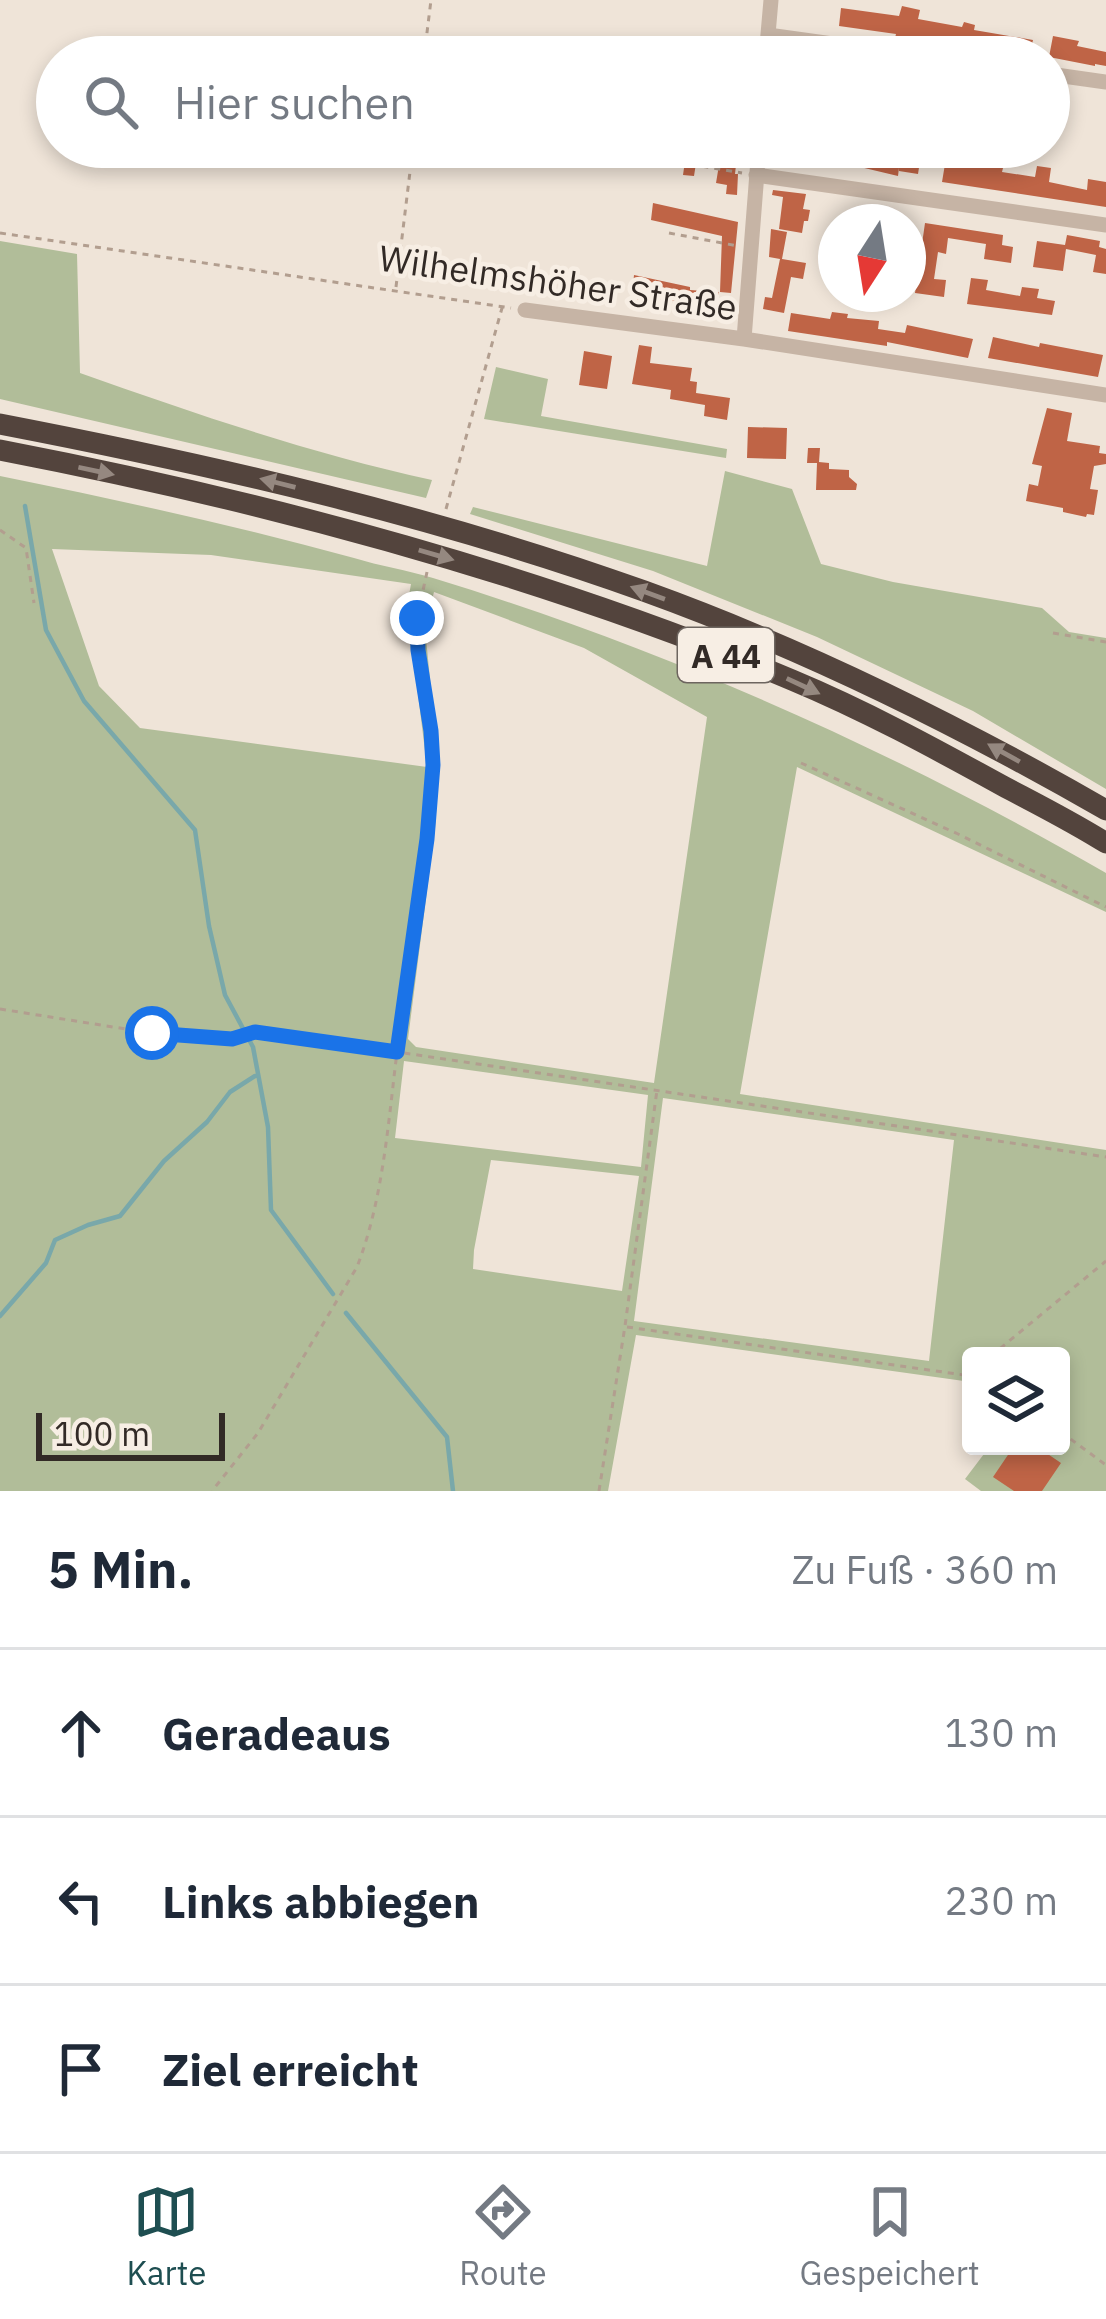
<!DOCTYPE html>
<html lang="de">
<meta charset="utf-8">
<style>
body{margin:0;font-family:"IBM Plex Sans",sans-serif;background:#f2f2f3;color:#1f2937}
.controls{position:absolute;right:36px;bottom:36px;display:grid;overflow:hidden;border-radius:12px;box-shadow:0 6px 18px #0003}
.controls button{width:108px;height:108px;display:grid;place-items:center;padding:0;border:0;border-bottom:3px solid #e0e1e3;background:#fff;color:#1f2937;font:60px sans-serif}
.compass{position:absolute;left:818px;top:204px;width:108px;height:108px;border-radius:50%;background:#fff;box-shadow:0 6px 18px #0003;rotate:192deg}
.scale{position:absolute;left:36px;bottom:30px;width:189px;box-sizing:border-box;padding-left:12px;border:6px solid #322a26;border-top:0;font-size:33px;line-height:42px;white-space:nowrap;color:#322a26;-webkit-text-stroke:9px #f7eee4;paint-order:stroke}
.stop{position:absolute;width:36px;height:36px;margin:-27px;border:9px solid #1a73e8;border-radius:50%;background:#fff}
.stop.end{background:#1a73e8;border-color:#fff;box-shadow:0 3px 12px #0008}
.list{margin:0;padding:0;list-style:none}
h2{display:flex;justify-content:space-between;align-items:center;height:156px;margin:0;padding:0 48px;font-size:51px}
h2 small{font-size:39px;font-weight:400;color:#747a83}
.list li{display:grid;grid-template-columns:78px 1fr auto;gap:36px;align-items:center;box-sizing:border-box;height:168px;padding:0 48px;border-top:3px solid #e0e1e3}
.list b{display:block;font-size:45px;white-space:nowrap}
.list em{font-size:39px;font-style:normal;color:#747a83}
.icon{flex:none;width:66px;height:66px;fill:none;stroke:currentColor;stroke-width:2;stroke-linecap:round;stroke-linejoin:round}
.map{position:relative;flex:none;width:1106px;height:1491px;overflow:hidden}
.search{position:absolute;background:#fff;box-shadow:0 6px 18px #0003;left:36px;right:36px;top:36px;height:132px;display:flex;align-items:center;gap:30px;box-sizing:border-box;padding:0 42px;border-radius:66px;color:#747a83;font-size:45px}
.sheet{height:660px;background:#fff}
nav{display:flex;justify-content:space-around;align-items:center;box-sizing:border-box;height:168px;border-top:3px solid #e0e1e3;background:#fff;font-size:33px;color:#747a83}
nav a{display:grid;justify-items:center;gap:6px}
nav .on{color:#1e4e51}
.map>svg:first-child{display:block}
.green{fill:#b1bd99;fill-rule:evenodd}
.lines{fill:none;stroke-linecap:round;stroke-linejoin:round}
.stream{stroke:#79a8aa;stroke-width:4.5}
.building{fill:#bf6446}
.path{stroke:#b29e8f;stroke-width:3;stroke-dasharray:6 6;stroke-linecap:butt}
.minor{stroke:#c6b4a5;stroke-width:15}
.highway{stroke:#53443d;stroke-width:21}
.oneway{fill:#958880}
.route{stroke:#1a73e8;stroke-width:15}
.labels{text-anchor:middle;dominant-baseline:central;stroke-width:9;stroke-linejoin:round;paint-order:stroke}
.shield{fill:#f7eee4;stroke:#6d655f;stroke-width:3}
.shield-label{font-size:33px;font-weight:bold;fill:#322a26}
.street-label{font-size:36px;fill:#322a26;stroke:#f7eee4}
</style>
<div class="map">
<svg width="1106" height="1491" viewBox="0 0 1106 1491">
<rect width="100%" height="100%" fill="#efe4d8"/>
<!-- green -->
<path class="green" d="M0 241 77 254 80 373C196 414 312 454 432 480L426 498 0 399Z
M496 367 548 379 541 416 727 449 726 458 484 419Z
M725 471 792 489 821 564 893 582 1042 608 1069 632 1106 638V789L973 711 817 637 653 571 470 514 473 507 707 566Z
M0 476C119 500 237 526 354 558 380 566 407 570 433 578 668 650 894 751 1106 873V912L797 767 740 1094 1106 1150V1491H981L965 1479 990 1446H1061V1356H971V1382L636 1335 608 1491H0ZM52 549 211 555 411 584 407 606 427 767 140 728 99 686ZM434 592 584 648 707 717 654 1083 416 1047 408 1039 435 828 439 771 425 628ZM404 1061 648 1095 641 1167 395 1138ZM663 1098 954 1140 929 1361 634 1321ZM491 1160 639 1176 622 1291 473 1269 474 1250Z"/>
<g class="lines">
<!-- stream -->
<path class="stream" d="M25 506 46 630 84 701 195 830 209 926 225 995 253 1047 268 1127 271 1210 333 1294
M346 1313 447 1437 453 1491
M0 1316 46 1263 55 1240 88 1225 120 1216 164 1161 207 1122 230 1092 255 1076"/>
</g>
<!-- building -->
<path class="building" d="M902 6 920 10 918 19 962 27 964 22 975 25 974 30 1033 40 1029 57 953 41 952 46 928 41 927 45 895 38 896 34 839 26 841 8 899 16Z
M1053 36 1079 41 1077 46 1106 52V66L1095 64V66L1049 57Z
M687 147H738L735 174H738L737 195 726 194 727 185 716 183 720 159 697 157 694 176 683 175Z
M859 147H881L879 160 900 164 903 147 922 148 918 174 899 171V168L898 176 856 166Z
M963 161 989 165V161L1004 164 1002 172 1035 177 1037 166 1051 168 1049 182 1087 190 1088 179 1106 182V207L942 182 945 164 962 167Z
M773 190 806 194 803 209 810 210 808 221H804L802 233 779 229 783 197 772 195Z
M653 203 738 222 731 293 720 292 722 236 651 220Z
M925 223 1003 235 1002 245 1013 247 1011 263 984 259 986 244 948 238 946 254 938 252 934 279 946 280 944 297 915 293Z
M771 229 787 232 782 259 806 263 803 279 791 277 784 313 763 309 765 297 772 298 780 259 769 257Z
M1067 235 1100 241 1099 247 1106 249V274L1093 272 1096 255 1066 249 1063 271 1033 267 1037 241 1065 245Z
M634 275 690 287V290L719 292 717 311 688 307 689 304 675 301 643 298V307L631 306Z
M971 278 988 280 986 290 1020 296 1022 287 1039 289 1037 298 1055 301 1052 315 967 304Z
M832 312 848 314 847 318 879 321 878 329 905 333 907 325 973 339 968 358 887 342V346L788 331 791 313 830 319Z
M993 337 1039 347 1040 343 1103 355 1098 377 988 358Z
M639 345 652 347 650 363 692 368 690 381 697 382 696 393 730 398 727 420 704 416 705 405 670 399 671 390 632 384Z
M584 351 612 356 607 389 579 385Z
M1047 408 1072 413 1067 441 1100 446 1099 453 1106 454V464L1094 466 1090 489 1098 490 1094 515 1087 514 1086 517 1063 512V508L1026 501 1029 484 1038 486 1042 466 1032 464Z
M748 427 787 428 786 459 747 458Z
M808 448H820L819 462 829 463V469L849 470V477L857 484 856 490H816L817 463H807Z
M1014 1446H1036L1061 1463 1042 1491H1014L993 1477Z"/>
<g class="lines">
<!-- path -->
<path class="path" d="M424 57 431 0
M804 147H806
M667 160 742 173
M0 233 511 308
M669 233 738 246
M396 287 413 147
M446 509 502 308
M0 530 26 548 34 603
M427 572 417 618 418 650 431 731 433 765 427 839 397 1052 1106 1157
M1053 633 1106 642
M801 763 958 834 1106 907
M0 1009 151 1033 232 1039 255 1032 397 1052C388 1124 383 1200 357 1267L258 1433 212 1491
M627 1327 971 1376
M991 1356 1106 1261
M1061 1432 1106 1465
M599 1491 625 1326 657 1090"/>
<!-- minor -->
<path class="minor" d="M768 35 926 57
M766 57 771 0
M1049 74 1106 82
M756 175 1106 225
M525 310 744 339 1106 395
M744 339 759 147"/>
<!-- highway -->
<path class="highway" d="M0 424C218 466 435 516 644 591 805 649 958 725 1106 810
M0 450C270 502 538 574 792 680 864 710 934 748 1003 786 1037 804 1073 822 1106 843"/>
</g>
<!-- one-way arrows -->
<defs><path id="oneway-solid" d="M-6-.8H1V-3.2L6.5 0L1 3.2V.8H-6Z" transform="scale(3)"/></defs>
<g class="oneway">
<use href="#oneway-solid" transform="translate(96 471) rotate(12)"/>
<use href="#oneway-solid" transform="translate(278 483) rotate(-166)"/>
<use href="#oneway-solid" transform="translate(436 555) rotate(16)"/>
<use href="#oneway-solid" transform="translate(648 593) rotate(-160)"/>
<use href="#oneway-solid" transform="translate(803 686) rotate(25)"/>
<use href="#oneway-solid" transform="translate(1004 753) rotate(-151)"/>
</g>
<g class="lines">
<!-- route -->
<path class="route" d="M152 1033 232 1039 255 1032 397 1052 427 839 433 765 431 731 418 650 417 618"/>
</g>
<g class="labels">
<!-- shield labels -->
<rect class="shield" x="678" y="628" width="96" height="54" rx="9"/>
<g class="shield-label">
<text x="726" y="655">A 44</text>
</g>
<!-- street labels -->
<g class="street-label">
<text transform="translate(558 282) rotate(8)">Wilhelmshöher Straße</text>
</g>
</g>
</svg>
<div class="controls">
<button><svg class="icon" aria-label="layers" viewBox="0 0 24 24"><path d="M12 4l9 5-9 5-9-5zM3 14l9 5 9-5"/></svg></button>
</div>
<svg class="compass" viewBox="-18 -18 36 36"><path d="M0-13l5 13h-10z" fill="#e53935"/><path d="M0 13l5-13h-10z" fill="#747a83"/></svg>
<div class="scale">100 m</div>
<div class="stop" style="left:152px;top:1033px"></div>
<div class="stop end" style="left:417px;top:618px"></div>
<div class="search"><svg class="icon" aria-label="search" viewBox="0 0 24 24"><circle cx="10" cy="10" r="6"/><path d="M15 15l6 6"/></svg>Hier suchen</div>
</div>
<section class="sheet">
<h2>5 Min.<small>Zu Fuß · 360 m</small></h2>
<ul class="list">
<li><svg class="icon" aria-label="ahead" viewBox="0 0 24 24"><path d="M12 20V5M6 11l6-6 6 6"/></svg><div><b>Geradeaus</b></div><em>130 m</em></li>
<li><svg class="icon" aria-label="left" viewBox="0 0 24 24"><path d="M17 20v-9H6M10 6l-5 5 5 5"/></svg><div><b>Links abbiegen</b></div><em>230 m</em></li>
<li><svg class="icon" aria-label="arrive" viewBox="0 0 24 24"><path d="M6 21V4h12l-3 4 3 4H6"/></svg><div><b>Ziel erreicht</b></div></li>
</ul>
</section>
<nav>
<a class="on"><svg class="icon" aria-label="map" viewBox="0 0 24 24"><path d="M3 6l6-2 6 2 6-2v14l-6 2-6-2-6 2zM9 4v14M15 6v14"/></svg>Karte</a>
<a><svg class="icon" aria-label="directions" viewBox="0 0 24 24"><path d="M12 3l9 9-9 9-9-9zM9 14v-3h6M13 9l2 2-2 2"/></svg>Route</a>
<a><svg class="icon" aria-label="saved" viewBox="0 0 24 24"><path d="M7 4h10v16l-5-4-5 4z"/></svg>Gespeichert</a>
</nav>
